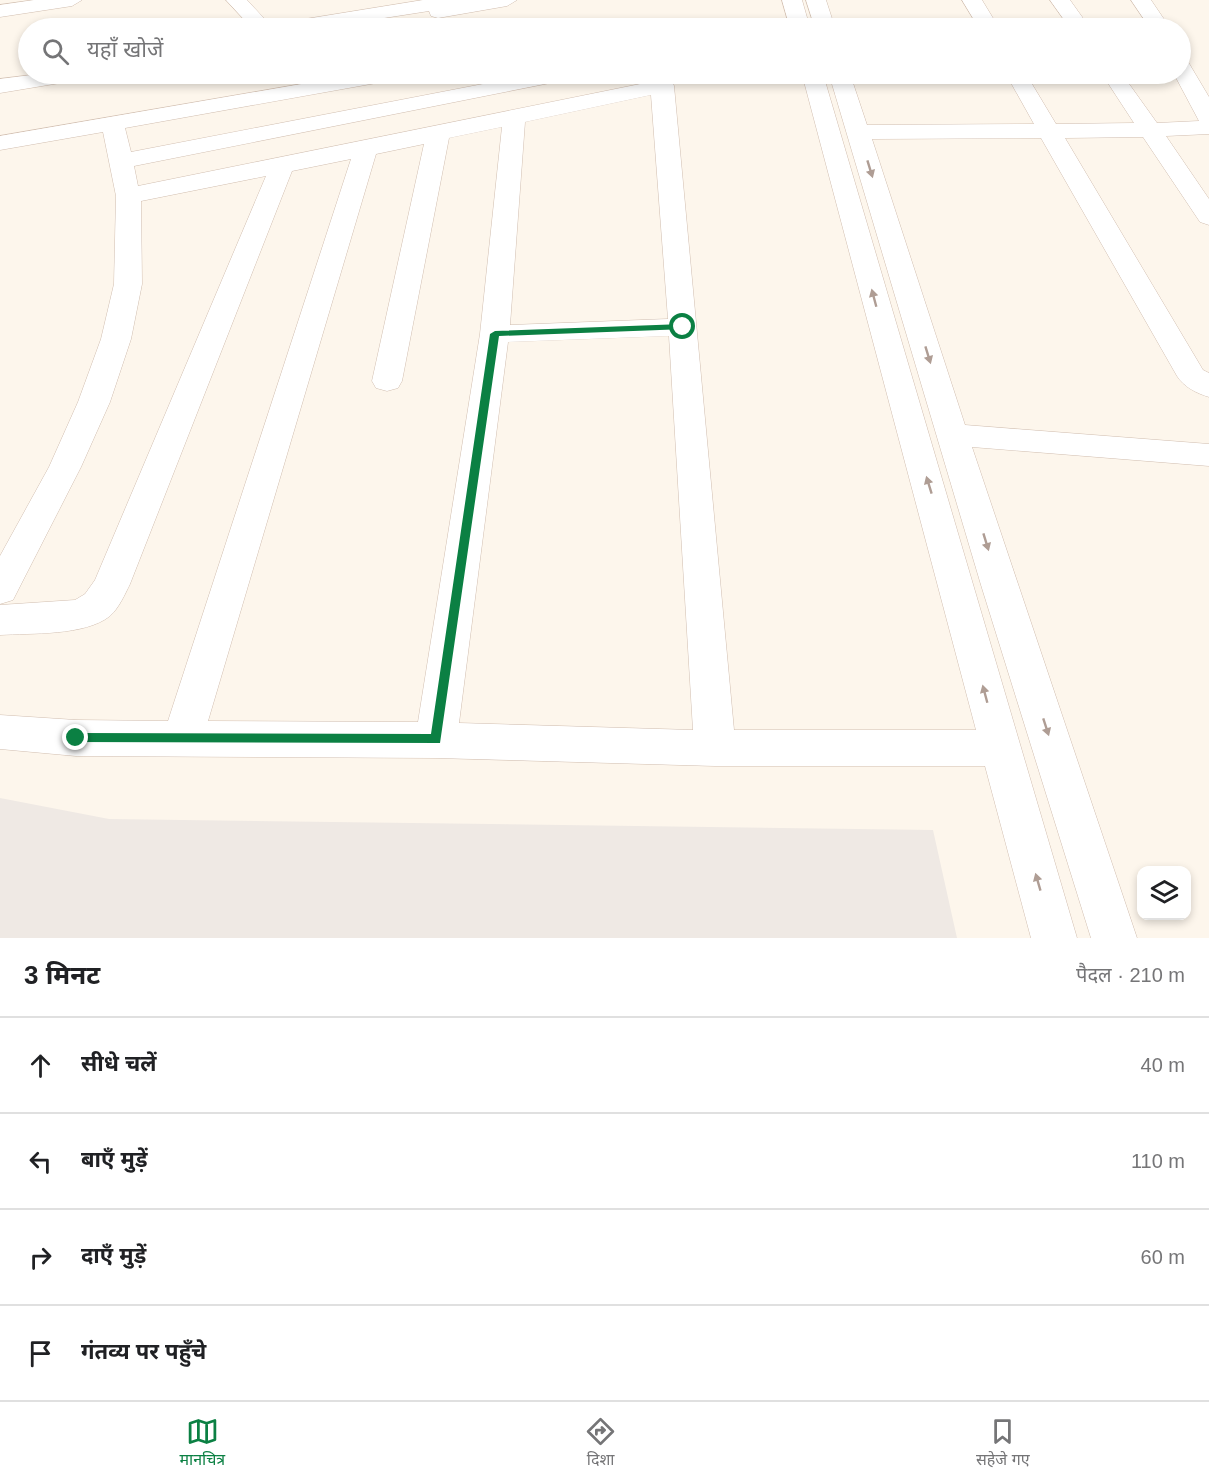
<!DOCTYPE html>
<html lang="hi">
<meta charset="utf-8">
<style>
body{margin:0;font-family:Arial,"Noto Sans Devanagari",sans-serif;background:#f6f6f6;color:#202124}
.controls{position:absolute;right:18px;bottom:18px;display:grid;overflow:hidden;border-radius:12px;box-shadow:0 3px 9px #0003}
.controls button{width:54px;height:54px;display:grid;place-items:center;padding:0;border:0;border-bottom:2px solid #e0e0e0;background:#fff;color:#202124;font:30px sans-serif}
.stop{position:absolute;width:18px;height:18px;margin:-14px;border:4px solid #0b8043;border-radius:50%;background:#fff}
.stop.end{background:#0b8043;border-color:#fff;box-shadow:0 2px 6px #0008}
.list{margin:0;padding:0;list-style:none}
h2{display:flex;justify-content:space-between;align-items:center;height:78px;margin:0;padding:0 24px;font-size:26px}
h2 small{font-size:20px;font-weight:400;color:#757577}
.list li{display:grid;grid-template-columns:39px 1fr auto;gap:18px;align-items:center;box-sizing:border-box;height:96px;padding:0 24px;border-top:2px solid #e0e0e0}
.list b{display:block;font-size:22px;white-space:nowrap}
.list em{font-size:20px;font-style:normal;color:#757577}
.icon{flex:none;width:33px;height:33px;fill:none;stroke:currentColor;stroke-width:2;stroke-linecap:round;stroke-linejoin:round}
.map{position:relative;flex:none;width:1209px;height:938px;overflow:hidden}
.search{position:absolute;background:#fff;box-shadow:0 3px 9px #0003;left:18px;right:18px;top:18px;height:66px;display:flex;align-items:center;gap:15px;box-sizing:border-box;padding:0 21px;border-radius:33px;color:#757577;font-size:22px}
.sheet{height:462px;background:#fff}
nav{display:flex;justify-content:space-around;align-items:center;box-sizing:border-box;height:84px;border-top:2px solid #e0e0e0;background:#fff;font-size:16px;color:#757577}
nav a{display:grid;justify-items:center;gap:3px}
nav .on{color:#0b8043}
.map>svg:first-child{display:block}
.industrial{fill:#efe9e4}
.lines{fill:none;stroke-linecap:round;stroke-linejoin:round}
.minor-casing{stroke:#d1beb0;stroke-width:1}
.minor{fill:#fff;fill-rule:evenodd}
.oneway{fill:#af9d94}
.route{fill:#0b8043}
</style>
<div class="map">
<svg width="1209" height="938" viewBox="0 0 1209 938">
<rect width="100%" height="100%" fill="#fdf6ec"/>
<!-- industrial -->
<path class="industrial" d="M0 798 109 819 933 830 957 938H0Z"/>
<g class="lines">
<defs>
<path id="minor" d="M34 0H82L72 6 0 17V5Z
M226 0H247L273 28H252Z
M423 0H517L507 6 438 18 431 16 429 11 320 28H277L280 24 287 22Z
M782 0H802L810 28H790Z
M806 0H826L835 28H815Z
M962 0H982L999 28H979Z
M1050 0H1070L1090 28H1070Z
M1131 0H1151L1170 28H1150Z
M1180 58 1187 60 1209 97V134L1166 136 1209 199V225L1200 222 1143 137 1065 138 1203 370 1209 373V397C1196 393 1184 387 1177 376L1041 138 872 139 965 425 1209 444V466L972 447 1137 938H1091L981 585 829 74H850L867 125 1034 124 1006 74H1026L1056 124 1134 123 1102 74H1122L1157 123 1199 121 1174 74H1180Z
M39 74H89L86 79 78 80 0 93V79Z
M359 74H404L401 79 393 80 125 128 131 152 535 74H576L573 79 565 80 134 166 138 186 650 82V74H670L674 86 734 730H976L802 74H823L1077 938H1031L985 766H715L436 758 76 756 0 749V715L76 720 168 721 351 159 292 171 130 584C125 594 119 608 110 616 85 636 31 633 0 635V605L75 600 85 594 95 580 266 176 141 201 142 284 131 339 110 402 81 467 13 600 0 604V556L49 467 78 402 101 339 114 284 116 196 103 132 0 150V136ZM651 95 668 319 510 325 525 122ZM502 127 480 334 418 722 208 721 376 154 424 144 372 381 376 388 387 391 398 388 402 381 449 138ZM669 336 693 730 459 723 508 342Z"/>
</defs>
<!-- minor casing -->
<use href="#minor" class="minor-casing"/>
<!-- minor -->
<use href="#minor" class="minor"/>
</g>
<!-- one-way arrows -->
<defs><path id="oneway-solid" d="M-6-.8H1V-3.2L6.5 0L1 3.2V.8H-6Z" transform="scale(1.5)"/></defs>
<g class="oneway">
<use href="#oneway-solid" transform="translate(870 169) rotate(73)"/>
<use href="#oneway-solid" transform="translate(874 298) rotate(-105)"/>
<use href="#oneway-solid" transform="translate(928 355) rotate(73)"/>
<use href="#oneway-solid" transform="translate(929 485) rotate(-107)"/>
<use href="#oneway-solid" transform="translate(986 542) rotate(73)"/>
<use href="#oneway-solid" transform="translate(985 694) rotate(-105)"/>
<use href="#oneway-solid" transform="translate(1046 727) rotate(72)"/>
<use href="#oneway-solid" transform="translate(1038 882) rotate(-106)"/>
</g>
<!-- route -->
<path class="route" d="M683 324 686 329 499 336 440 743 71 742 70 738 76 733 431 734 490 334 495 331Z"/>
</svg>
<div class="controls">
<button><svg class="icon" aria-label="layers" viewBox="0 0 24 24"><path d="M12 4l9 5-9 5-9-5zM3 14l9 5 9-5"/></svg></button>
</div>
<div class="stop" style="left:683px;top:327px"></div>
<div class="stop end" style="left:76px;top:738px"></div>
<div class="search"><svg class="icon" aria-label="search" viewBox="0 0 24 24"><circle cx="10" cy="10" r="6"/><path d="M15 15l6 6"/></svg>यहाँ खोजें</div>
</div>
<section class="sheet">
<h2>3 मिनट<small>पैदल · 210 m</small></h2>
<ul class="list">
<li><svg class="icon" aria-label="ahead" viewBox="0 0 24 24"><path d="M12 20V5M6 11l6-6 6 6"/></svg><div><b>सीधे चलें</b></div><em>40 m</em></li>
<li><svg class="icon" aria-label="left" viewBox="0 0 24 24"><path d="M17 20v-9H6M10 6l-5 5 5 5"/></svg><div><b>बाएँ मुड़ें</b></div><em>110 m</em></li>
<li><svg class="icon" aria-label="right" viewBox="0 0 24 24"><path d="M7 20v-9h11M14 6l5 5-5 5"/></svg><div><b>दाएँ मुड़ें</b></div><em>60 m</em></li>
<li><svg class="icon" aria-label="arrive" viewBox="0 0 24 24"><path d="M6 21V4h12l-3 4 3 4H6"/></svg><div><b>गंतव्य पर पहुँचे</b></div></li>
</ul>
</section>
<nav>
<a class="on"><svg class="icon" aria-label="map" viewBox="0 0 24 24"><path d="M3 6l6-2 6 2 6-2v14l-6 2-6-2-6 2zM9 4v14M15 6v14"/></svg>मानचित्र</a>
<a><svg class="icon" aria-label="directions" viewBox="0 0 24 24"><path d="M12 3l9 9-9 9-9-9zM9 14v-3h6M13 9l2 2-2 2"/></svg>दिशा</a>
<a><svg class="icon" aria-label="saved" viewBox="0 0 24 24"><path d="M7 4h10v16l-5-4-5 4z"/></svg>सहेजे गए</a>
</nav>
